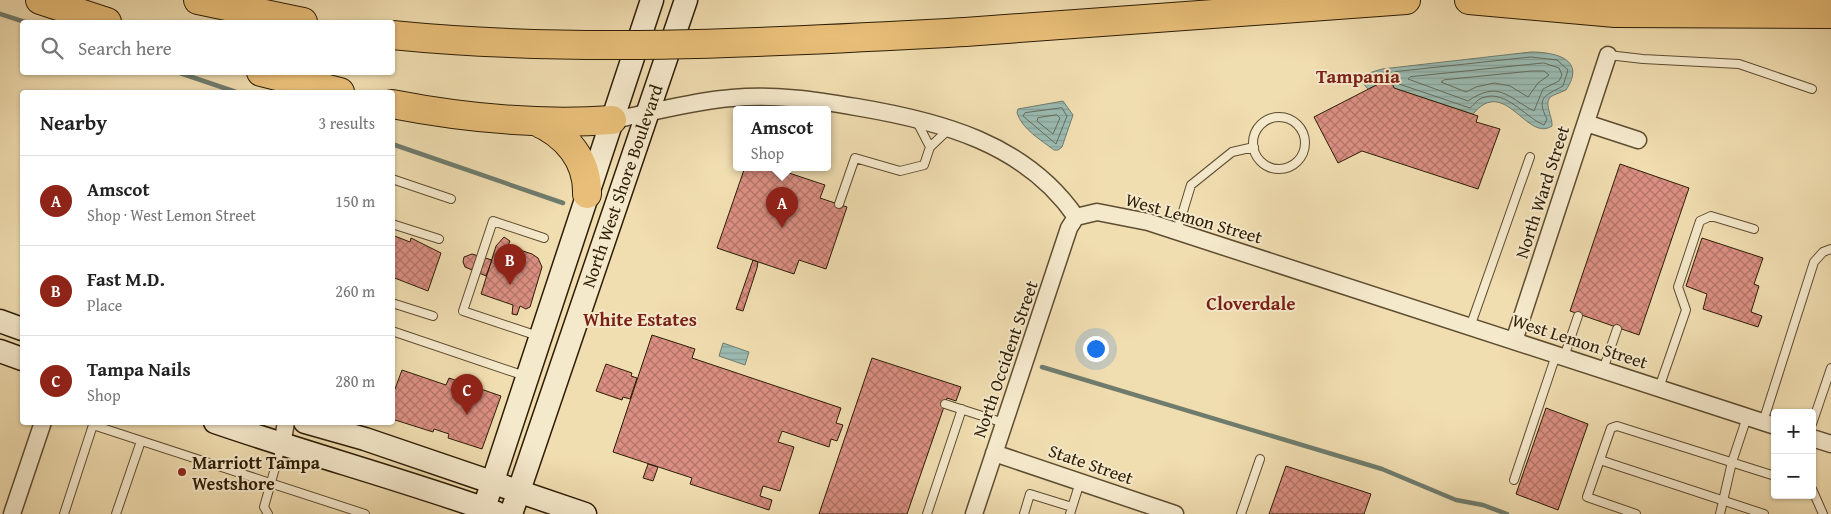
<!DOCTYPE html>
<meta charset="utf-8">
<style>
body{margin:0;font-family:"Gentium Book Plus",serif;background:#f6f6f6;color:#222}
.controls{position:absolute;right:15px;bottom:15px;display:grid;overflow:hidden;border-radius:5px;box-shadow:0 1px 4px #0004}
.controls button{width:45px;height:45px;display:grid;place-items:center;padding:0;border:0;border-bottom:1px solid #e0e0e0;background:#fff;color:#222;font:25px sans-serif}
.you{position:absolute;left:1095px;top:348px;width:18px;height:18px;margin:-12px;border:4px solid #fff;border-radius:50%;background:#1a73e8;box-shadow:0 0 0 8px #1a73e833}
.badge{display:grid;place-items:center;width:32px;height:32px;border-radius:50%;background:#8f2418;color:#fff;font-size:16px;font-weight:700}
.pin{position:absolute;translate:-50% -41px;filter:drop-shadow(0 1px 2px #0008)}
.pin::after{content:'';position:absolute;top:26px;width:18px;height:15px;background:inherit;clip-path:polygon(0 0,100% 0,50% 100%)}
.popup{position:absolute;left:733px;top:106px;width:98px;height:65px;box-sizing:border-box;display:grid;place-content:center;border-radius:5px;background:#fff;filter:drop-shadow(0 1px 4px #0005);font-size:16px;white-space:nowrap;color:#767676}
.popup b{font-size:19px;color:#222}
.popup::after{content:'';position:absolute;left:50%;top:100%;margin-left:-10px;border:10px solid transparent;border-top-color:#fff}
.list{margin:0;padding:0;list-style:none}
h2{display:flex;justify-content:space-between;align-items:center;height:65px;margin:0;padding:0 20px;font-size:21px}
h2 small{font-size:16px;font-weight:400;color:#767676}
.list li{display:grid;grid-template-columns:32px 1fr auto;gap:15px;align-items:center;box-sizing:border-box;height:90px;padding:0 20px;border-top:1px solid #e0e0e0}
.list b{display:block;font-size:19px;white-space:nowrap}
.list p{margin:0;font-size:16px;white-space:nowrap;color:#767676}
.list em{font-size:16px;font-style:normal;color:#767676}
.icon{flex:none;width:28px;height:28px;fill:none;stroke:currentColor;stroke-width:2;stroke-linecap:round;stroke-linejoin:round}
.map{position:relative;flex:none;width:1831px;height:514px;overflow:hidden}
.search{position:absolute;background:#fff;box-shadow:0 1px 4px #0004;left:20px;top:20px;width:375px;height:55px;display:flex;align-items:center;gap:12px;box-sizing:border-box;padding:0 18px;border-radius:5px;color:#767676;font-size:19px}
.panel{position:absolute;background:#fff;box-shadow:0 1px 4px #0004;left:20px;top:90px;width:375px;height:335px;border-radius:5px}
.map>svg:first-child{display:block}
.water{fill:url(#water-rules);stroke:#6f7c6d}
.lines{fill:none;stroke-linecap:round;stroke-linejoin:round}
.shore{stroke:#646c5c;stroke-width:1}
.stream{stroke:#6f7c6d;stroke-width:4.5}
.building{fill:url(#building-cross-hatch);stroke:#2d1d05}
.lane-casing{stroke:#5e4d30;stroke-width:10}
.street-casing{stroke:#5e4d30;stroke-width:19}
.secondary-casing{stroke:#2d1d05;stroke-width:25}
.highway-casing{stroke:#2d1d05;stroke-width:30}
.lane{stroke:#f5e9cc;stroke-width:8}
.street{stroke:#f5e9cc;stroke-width:16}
.secondary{stroke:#f5e9cc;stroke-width:22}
.highway{stroke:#e8be78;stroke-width:28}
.highway-bridge-casing{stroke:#2d1d05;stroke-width:30;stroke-linecap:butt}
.highway-bridge{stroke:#e8be78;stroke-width:28}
.poi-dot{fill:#8f2418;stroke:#f5e9cc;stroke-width:2}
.labels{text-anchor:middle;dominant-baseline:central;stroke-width:4;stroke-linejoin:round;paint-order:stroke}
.street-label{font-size:18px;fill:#2d1d05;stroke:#f5e9cc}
.poi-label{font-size:18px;font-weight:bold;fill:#2d1d05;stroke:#f5e9cc;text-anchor:start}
.neighbourhood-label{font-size:19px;font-weight:bold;fill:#7a1f14;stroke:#f5e9cc}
</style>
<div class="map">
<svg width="1831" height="514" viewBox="0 0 1831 514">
<defs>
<pattern id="water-rules" width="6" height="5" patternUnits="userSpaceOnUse" patternTransform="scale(1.25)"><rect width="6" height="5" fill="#9bbbb2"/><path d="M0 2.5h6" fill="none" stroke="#86a098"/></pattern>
<pattern id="building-cross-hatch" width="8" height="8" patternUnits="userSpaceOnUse" patternTransform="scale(1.25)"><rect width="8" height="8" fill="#db8f82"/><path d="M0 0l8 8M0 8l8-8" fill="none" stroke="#b27468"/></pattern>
</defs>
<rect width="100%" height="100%" fill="#f0ddb0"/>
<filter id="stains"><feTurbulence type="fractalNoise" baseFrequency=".004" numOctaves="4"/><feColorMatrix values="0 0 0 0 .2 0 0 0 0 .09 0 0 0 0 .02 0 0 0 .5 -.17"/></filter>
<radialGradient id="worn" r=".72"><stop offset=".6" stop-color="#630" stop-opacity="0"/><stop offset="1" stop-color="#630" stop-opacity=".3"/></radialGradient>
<!-- water -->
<path class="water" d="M1531 52C1555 52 1587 59 1566 90 1562 92 1558 93 1554 95 1541 100 1553 116 1552 126 1527 143 1505 75 1473 114L1394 88 1390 79 1368 89 1360 80 1369 73 1382 69Z
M1063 101 1073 115 1062 147 1058 150H1054C1041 140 1022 129 1017 113L1018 109Z
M723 343 749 352 745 365 719 356Z"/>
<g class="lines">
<!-- shore -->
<path class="shore" d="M1531 57 1557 60 1568 70 1563 86C1547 95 1535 96 1547 119L1544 125C1524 117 1503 85 1478 100 1475 103 1473 106 1470 108L1399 84 1394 75 1395 72Z
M1544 63 1559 68 1562 75 1559 81 1543 89 1534 111C1507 97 1499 80 1468 101L1408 79 1410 77Z
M1532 71H1544L1549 75 1538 83 1528 97 1510 86 1494 83 1476 87 1466 92 1441 82 1444 80Z
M1062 108 1067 116 1056 144 1023 116 1025 113Z
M1057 115 1060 118 1053 134 1037 121 1038 118Z"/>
<!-- stream -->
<path class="stream" d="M0 14 25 22
M177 72 236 92
M392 144 563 203
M1042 367 1382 469 1456 500 1483 505 1507 514"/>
</g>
<!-- building -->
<path class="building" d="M1390 78 1394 88 1478 116 1476 122 1500 129 1478 189 1362 151 1338 163 1314 117Z
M1620 164 1689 188 1639 335 1570 311Z
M745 167H771L825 185 820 198 847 207 826 269 799 260 794 274 717 248Z
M392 235 410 242 411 238 441 253 428 291 392 277Z
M504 237 510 241 508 246 532 254 538 258 542 267 530 307 526 309 520 306 517 315 512 314 513 305 481 294 496 246Z
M1702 238 1763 258 1754 284 1759 286 1751 312 1762 316 1758 327 1703 309 1707 294 1686 286Z
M472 254 492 260 486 276 465 267 463 262 464 257Z
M753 260 758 262 757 268 743 311 736 309Z
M652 335 695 349 692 358 841 408 836 423 843 425 837 441 831 439 829 447 782 431 778 442 794 447 780 491 763 486 760 496 772 500 769 510 690 484 692 478 613 452Z
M872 358 961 387 956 401 947 398 907 514H819Z
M606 364 632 373 631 376 637 378 630 399 623 397 622 400 596 391Z
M402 370 446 385 449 378 501 396 482 449 448 438 449 434 434 429 433 432 392 419V397Z
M1546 408 1588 424 1558 510 1516 494Z
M648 464 658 467 653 481 643 478Z
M1286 466 1371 494 1364 514H1269Z"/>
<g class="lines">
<defs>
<path id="lane" d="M1608 55 1643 59 1739 64 1812 89
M1253 143a26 26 0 1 1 52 0a26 26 0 1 1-52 0Z
M916 120 930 147
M392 179 451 199
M839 204 855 158 900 171 924 165 930 147 949 129
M392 224 439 239
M1177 231 1191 185 1232 152 1254 147
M392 303 433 316
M1470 327 1530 157
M392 331 525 376
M538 336 463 311 493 221 544 238
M1564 357 1578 316
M1603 370 1617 329
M1659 388 1686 310 1678 287 1700 221 1711 216 1754 229
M945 404 1004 423
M1763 422 1814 262 1823 252 1831 249
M1812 424 1831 368
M1600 460 1764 514
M1514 480 1556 355
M1812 489 1823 514
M64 514 93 425 365 514
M116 514 141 441
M268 514 264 507 281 447
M927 514 962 409
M1024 514 1030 494 1072 507
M1070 514 1080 482
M1241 514 1260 459
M1636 514 1587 497 1611 428 1617 426 1775 476
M1720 514 1732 462 1747 417"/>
<path id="street" d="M612 120C652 113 691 101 732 98 774 94 815 100 856 107 940 121 1025 143 1076 217
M1586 123 1638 140
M1076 217 1097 212 1148 222 1775 426
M1514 341 1608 55
M1812 438 1831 444
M282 445 286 422
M994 453 1175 514
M12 514 43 422
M974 514 1069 228 1076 217"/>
<path id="secondary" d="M0 321 22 329
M0 351 22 359
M215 422C308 454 404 480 497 513
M305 422 365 439 585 514
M482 514 652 0
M511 514 686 0"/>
<path id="highway" d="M40 0 107 22
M198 0 303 22
M1469 0 1615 13 1831 14
M965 32 1406 0
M261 72 340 92
M392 104C464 118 540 125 612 120
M535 121C566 134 588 160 587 194"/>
</defs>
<!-- lane casing -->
<use href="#lane" class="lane-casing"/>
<!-- street casing -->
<use href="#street" class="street-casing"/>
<!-- secondary casing -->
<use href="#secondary" class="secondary-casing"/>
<!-- highway casing -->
<use href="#highway" class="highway-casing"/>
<!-- lane -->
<use href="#lane" class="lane"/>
<!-- street -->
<use href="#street" class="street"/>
<!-- secondary -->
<use href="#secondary" class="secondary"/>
<!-- highway -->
<use href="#highway" class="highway"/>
<defs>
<path id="highway-bridge" d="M392 35C582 54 775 42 965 32"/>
</defs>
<!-- highway-bridge casing -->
<use href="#highway-bridge" class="highway-bridge-casing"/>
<!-- highway-bridge -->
<use href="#highway-bridge" class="highway-bridge"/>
</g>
<!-- markers -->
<circle class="poi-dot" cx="182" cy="472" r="5"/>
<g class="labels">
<!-- street labels -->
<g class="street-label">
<text transform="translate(622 186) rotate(-71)">North West Shore Boulevard</text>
<text transform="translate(1542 192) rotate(-72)">North Ward Street</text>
<text transform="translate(1194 218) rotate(16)">West Lemon Street</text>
<text transform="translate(1580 341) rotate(18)">West Lemon Street</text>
<text transform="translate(1005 359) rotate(-71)">North Occident Street</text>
<text transform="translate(1091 464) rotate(19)">State Street</text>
</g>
<!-- poi labels -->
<g class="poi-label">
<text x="192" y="462">Marriott Tampa<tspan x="192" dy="21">Westshore</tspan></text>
</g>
<!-- neighbourhood labels -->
<g class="neighbourhood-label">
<text x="1358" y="76">Tampania</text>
<text x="1251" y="303">Cloverdale</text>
<text x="640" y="319">White Estates</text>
</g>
</g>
<rect width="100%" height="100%" filter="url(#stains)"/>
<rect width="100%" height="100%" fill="url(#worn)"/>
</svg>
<div class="controls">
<button>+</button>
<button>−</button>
</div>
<div class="you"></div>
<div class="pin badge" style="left:782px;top:228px">A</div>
<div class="popup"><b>Amscot</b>Shop</div>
<div class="pin badge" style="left:510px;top:285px">B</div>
<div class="pin badge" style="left:467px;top:415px">C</div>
<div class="search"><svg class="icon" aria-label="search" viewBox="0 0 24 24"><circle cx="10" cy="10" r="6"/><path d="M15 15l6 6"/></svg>Search here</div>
<section class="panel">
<h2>Nearby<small>3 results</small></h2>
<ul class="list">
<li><span class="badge">A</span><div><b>Amscot</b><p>Shop · West Lemon Street</p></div><em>150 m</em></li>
<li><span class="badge">B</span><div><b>Fast M.D.</b><p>Place</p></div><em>260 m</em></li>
<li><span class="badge">C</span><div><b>Tampa Nails</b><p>Shop</p></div><em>280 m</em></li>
</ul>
</section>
</div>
